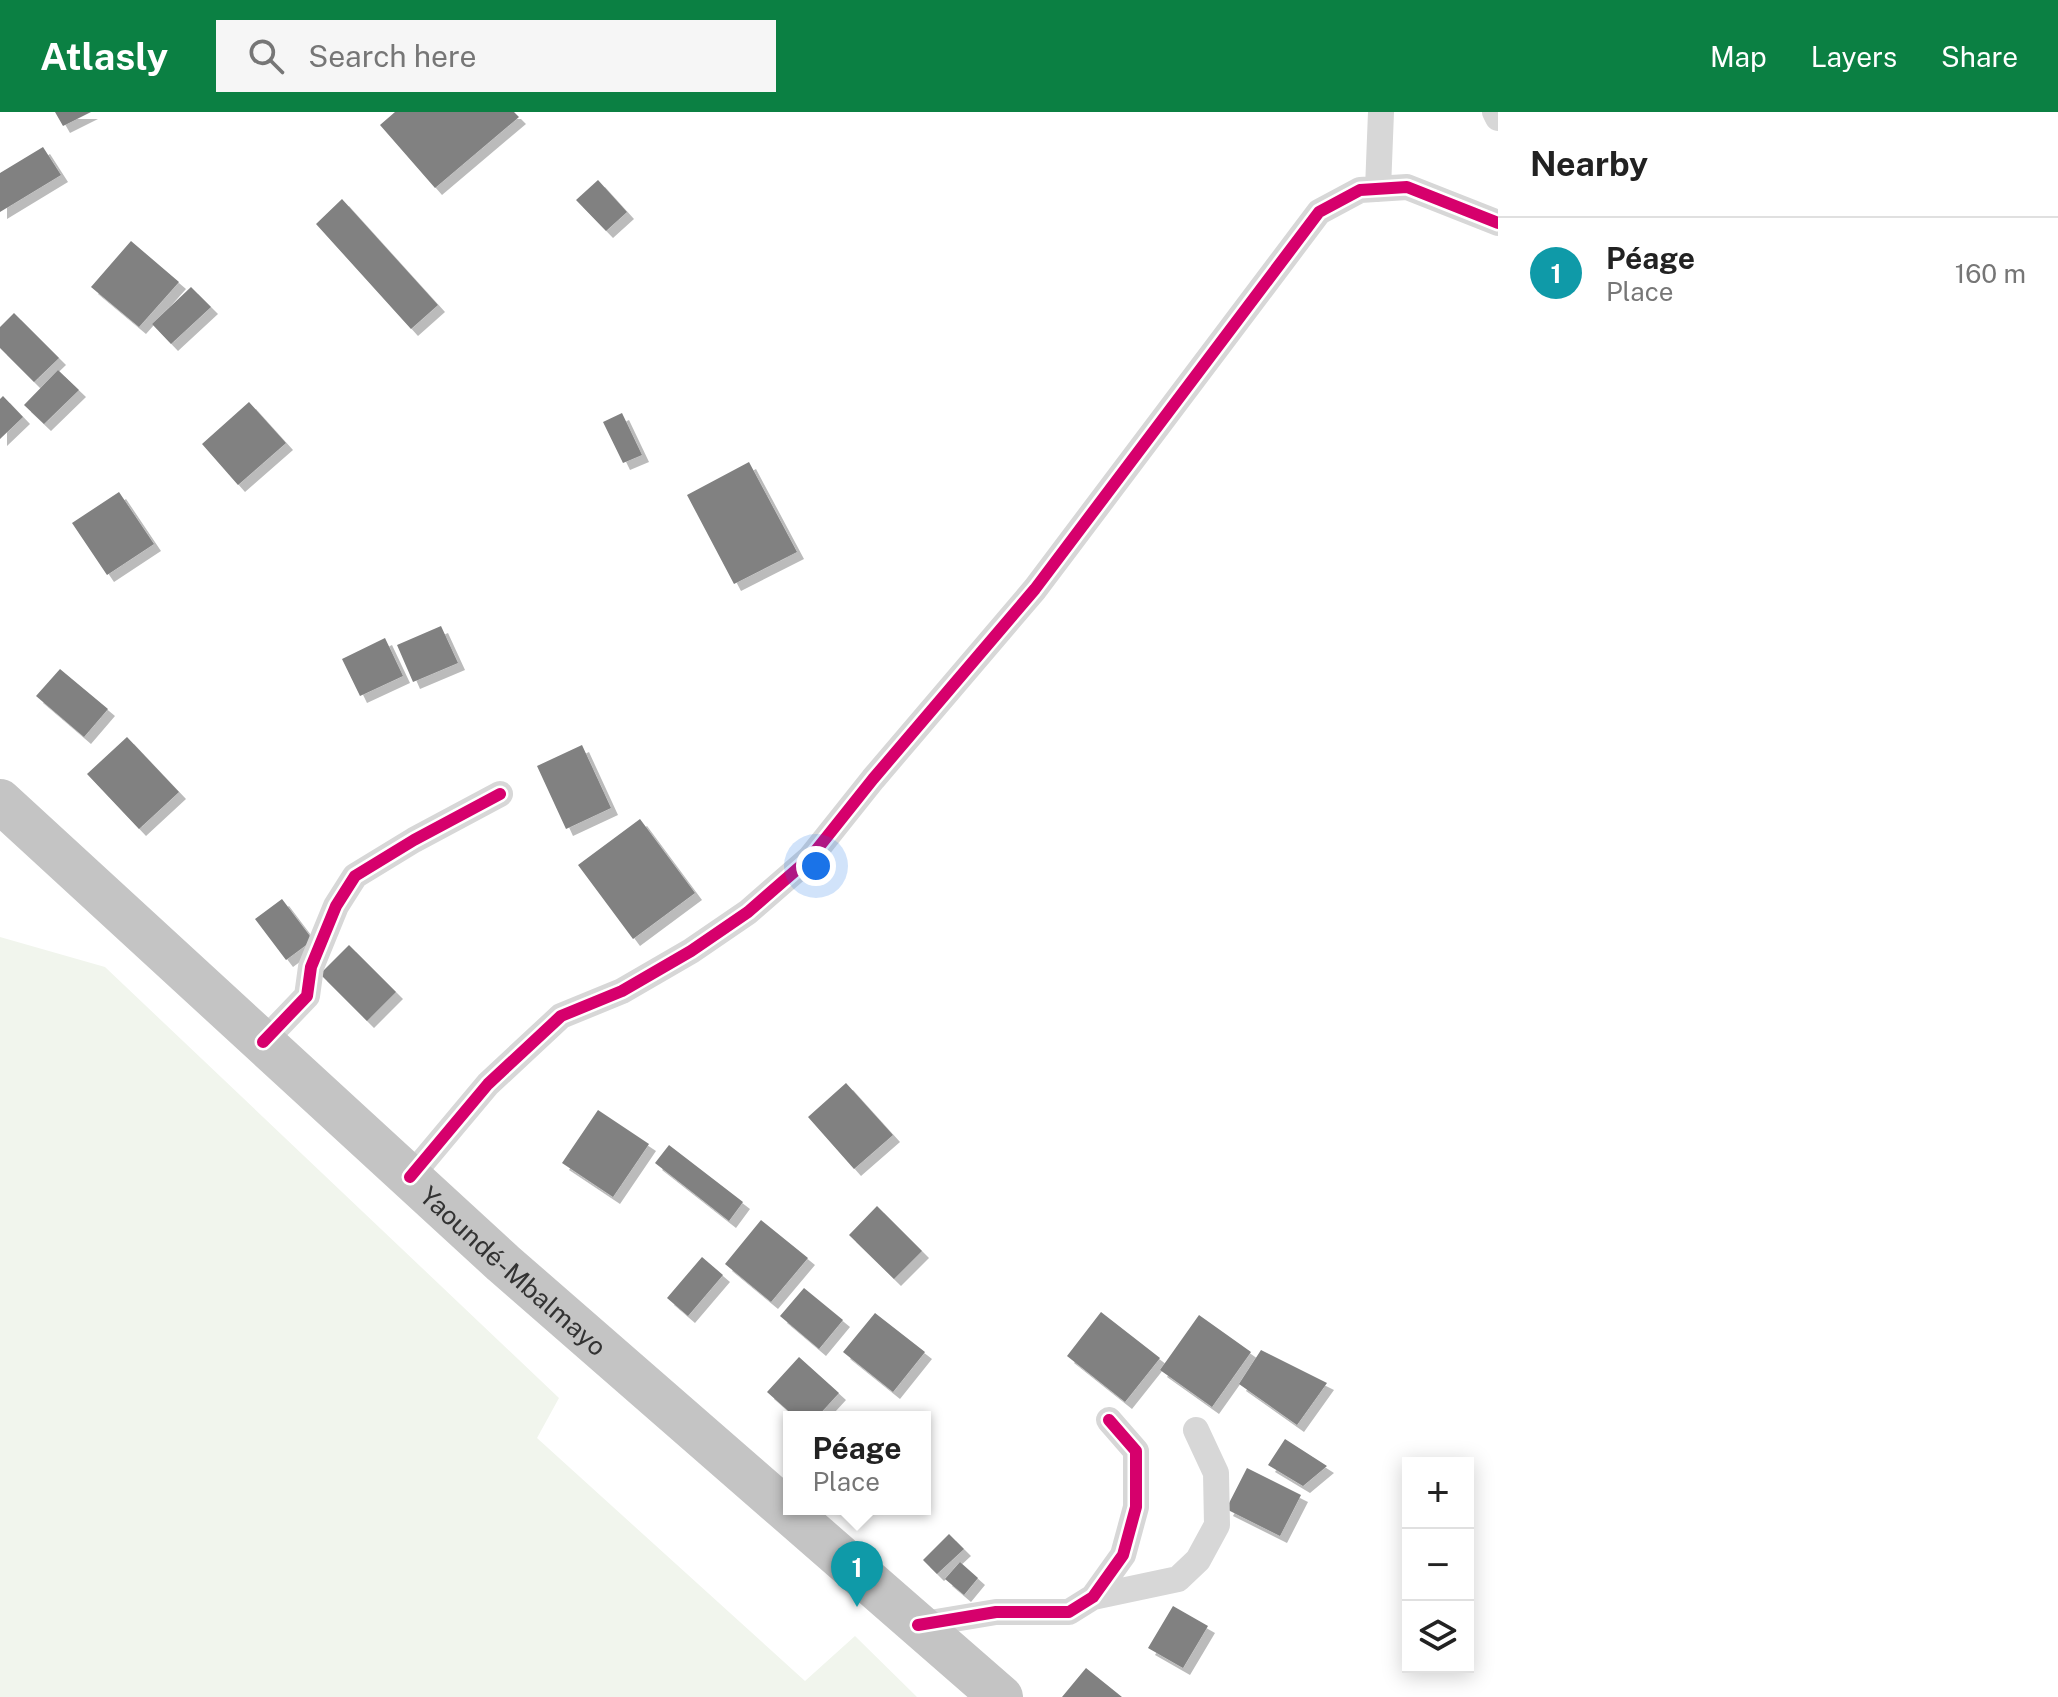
<!DOCTYPE html>
<meta charset="utf-8">
<style>
body{margin:0;font-family:"Public Sans",sans-serif;background:#f6f6f6;color:#222}
.controls{position:absolute;right:24px;bottom:24px;display:grid;overflow:hidden;border-radius:0px;box-shadow:0 4px 20px #0003}
.controls button{width:72px;height:72px;display:grid;place-items:center;padding:0;border:0;border-bottom:2px solid #e0e0e0;background:#fff;color:#222;font:40px sans-serif}
.you{position:absolute;left:816px;top:754px;width:28px;height:28px;margin:-20px;border:6px solid #fff;border-radius:50%;background:#1a73e8;box-shadow:0 0 0 12px #1a73e833}
.badge{display:grid;place-items:center;width:52px;height:52px;border-radius:50%;background:#0b8043;color:#fff;font-size:26px;font-weight:700}
.pin{position:absolute;translate:-50% -66px;filter:drop-shadow(0 2px 4px #0008)}
.pin::after{content:'';position:absolute;top:42px;width:28px;height:24px;background:inherit;clip-path:polygon(0 0,100% 0,50% 100%)}
.popup{position:absolute;left:783px;top:1299px;width:148px;height:104px;box-sizing:border-box;display:grid;place-content:center;border-radius:0px;background:#fff;filter:drop-shadow(0 2px 6px #0005);font-size:26px;white-space:nowrap;color:#767676}
.popup b{font-size:30px;color:#222}
.popup::after{content:'';position:absolute;left:50%;top:100%;margin-left:-16px;border:16px solid transparent;border-top-color:#fff}
.list{margin:0;padding:0;list-style:none}
h2{display:flex;justify-content:space-between;align-items:center;height:104px;margin:0;padding:0 32px;font-size:34px}
h2 small{font-size:26px;font-weight:400;color:#767676}
.list li{display:grid;grid-template-columns:52px 1fr auto;gap:24px;align-items:center;box-sizing:border-box;height:112px;padding:0 32px;border-top:2px solid #e0e0e0}
.list b{display:block;font-size:30px;white-space:nowrap}
.list p{margin:0;font-size:26px;white-space:nowrap;color:#767676}
.list em{font-size:26px;font-style:normal;color:#767676}
.icon{flex:none;width:44px;height:44px;fill:none;stroke:currentColor;stroke-width:2;stroke-linecap:round;stroke-linejoin:round}
.map{position:relative;flex:none;width:1498px;height:1585px;overflow:hidden}
header{display:flex;align-items:center;gap:48px;box-sizing:border-box;height:112px;padding:0 40px;background:#0b8043;color:#fff}
header strong{font-size:38px}
nav{display:flex;gap:44px;margin-inline-start:auto;font-size:28px}
.search{width:560px;height:72px;background:#f6f6f6;display:flex;align-items:center;gap:20px;box-sizing:border-box;padding:0 28px;border-radius:0px;color:#767676;font-size:30px}
main{display:flex}
aside{flex:1;background:#fff}
.map>svg:first-child{display:block}
.green{fill:#f1f5ed}
.building{fill:#818181;filter:url(#shadow)}
.lines{fill:none;stroke-linecap:round;stroke-linejoin:round}
.street{stroke:#d7d7d7;stroke-width:26}
.highway{stroke:#c4c4c4;stroke-width:44}
.cycleway-casing{stroke:#fff;stroke-width:17}
.cycleway{stroke:#d6006c;stroke-width:12}
.labels{text-anchor:middle;dominant-baseline:central;stroke-width:8;stroke-linejoin:round;paint-order:stroke}
.street-label{font-size:26px;fill:#333;stroke:#fff}
</style>
<header>
<strong>Atlasly</strong>
<div class="search"><svg class="icon" aria-label="search" viewBox="0 0 24 24"><circle cx="10" cy="10" r="6"/><path d="M15 15l6 6"/></svg>Search here</div>
<nav><a>Map</a><a>Layers</a><a>Share</a></nav>
</header>
<main>
<div class="map">
<svg width="1498" height="1585" viewBox="0 0 1498 1585">
<defs>
<filter id="shadow"><feDropShadow dx="7" dy="7" stdDeviation="0" flood-color="#0004"/></filter>
</defs>
<rect width="100%" height="100%" fill="#fff"/>
<!-- green -->
<path class="green" d="M0 825 105 855 559 1286 537 1326 805 1569 855 1524 917 1585H0Z"/>
<!-- building -->
<path class="building" d="M55 0H91L63 14Z
M395 0H514L519 5 435 76 380 13Z
M43 35 61 63 0 100V61Z
M598 68 627 100 606 119 576 88Z
M342 87 438 193 411 217 316 112Z
M131 129 179 170 139 215 91 175Z
M191 175 211 195 171 232 152 212Z
M14 201 59 246 34 270 0 236V215Z
M58 258 79 278 44 312 24 293Z
M3 284 23 305 0 327V287Z
M249 290 286 331 238 373 202 332Z
M622 301 642 343 623 351 603 310Z
M749 350 797 440 734 472 687 383Z
M119 380 154 432 107 463 72 411Z
M441 514 458 551 413 570 397 533Z
M385 526 403 564 360 584 342 547Z
M60 557 108 597 84 625 36 584Z
M127 625 179 680 139 717 87 662Z
M582 633 611 696 566 717 537 654Z
M640 707 695 781 633 827 578 753Z
M282 787 313 828 286 848 255 807Z
M349 833 396 880 367 909 320 862Z
M846 971 893 1023 854 1057 808 1005Z
M598 998 649 1032 613 1085 562 1051Z
M669 1033 743 1090 729 1109 655 1051Z
M877 1094 922 1139 894 1167 849 1123Z
M761 1108 808 1146 771 1190 725 1152Z
M702 1145 723 1163 688 1204 667 1186Z
M804 1176 843 1208 819 1237 780 1204Z
M1101 1200 1160 1246 1125 1290 1067 1244Z
M875 1201 925 1240 893 1280 843 1240Z
M1199 1203 1251 1240 1212 1295 1160 1258Z
M1261 1238 1327 1271 1297 1313 1239 1272Z
M799 1245 839 1281 817 1305H795L767 1280Z
M1285 1327 1327 1354 1303 1374 1268 1353Z
M1247 1356 1301 1383 1280 1424 1226 1397Z
M949 1422 964 1437 937 1462 923 1448Z
M960 1450 978 1466 964 1483 945 1467Z
M1173 1494 1208 1514 1183 1556 1148 1536Z
M1086 1556 1122 1585H1062Z"/>
<g class="lines">
<!-- street -->
<path class="street" d="M1495 0 1498 6
M1378 77 1381 0
M263 930 307 884 311 855 336 794 355 764 414 728 500 682
M410 1065 488 972 561 904 622 879 691 839 748 800 810 746 873 667 1035 477 1319 100 1360 78 1407 75 1498 111
M1093 1485 1178 1467 1198 1448 1217 1413 1216 1361 1196 1318
M918 1513 996 1500H1069L1093 1485 1123 1443 1136 1395V1339L1109 1308"/>
<!-- highway -->
<path class="highway" id="s1" d="M0 689 503 1151 1001 1585"/>
<defs>
<path id="cycleway" d="M263 930 307 884 311 855 336 794 355 764 414 728 500 682
M410 1065 488 972 561 904 622 879 691 839 748 800 810 746 873 667 1035 477 1319 100 1360 78 1407 75 1498 111
M918 1513 996 1500H1069L1093 1485 1123 1443 1136 1395V1339L1109 1308"/>
</defs>
<!-- cycleway casing -->
<use href="#cycleway" class="cycleway-casing"/>
<!-- cycleway -->
<use href="#cycleway" class="cycleway"/>
</g>
<g class="labels">
<!-- street labels -->
<g class="street-label">
<text stroke="none"><textPath href="#s1" startOffset="696">Yaoundé-Mbalmayo</textPath></text>
</g>
</g>
</svg>
<div class="controls">
<button>+</button>
<button>−</button>
<button><svg class="icon" aria-label="layers" viewBox="0 0 24 24"><path d="M12 4l9 5-9 5-9-5zM3 14l9 5 9-5"/></svg></button>
</div>
<div class="you"></div>
<div class="pin badge" style="left:857px;top:1495px;background:#0f9aa8">1</div>
<div class="popup"><b>Péage</b>Place</div>
</div>
<aside>
<h2>Nearby<small></small></h2>
<ul class="list">
<li><span class="badge" style="background:#0f9aa8">1</span><div><b>Péage</b><p>Place</p></div><em>160 m</em></li>
</ul>
</aside>
</main>
